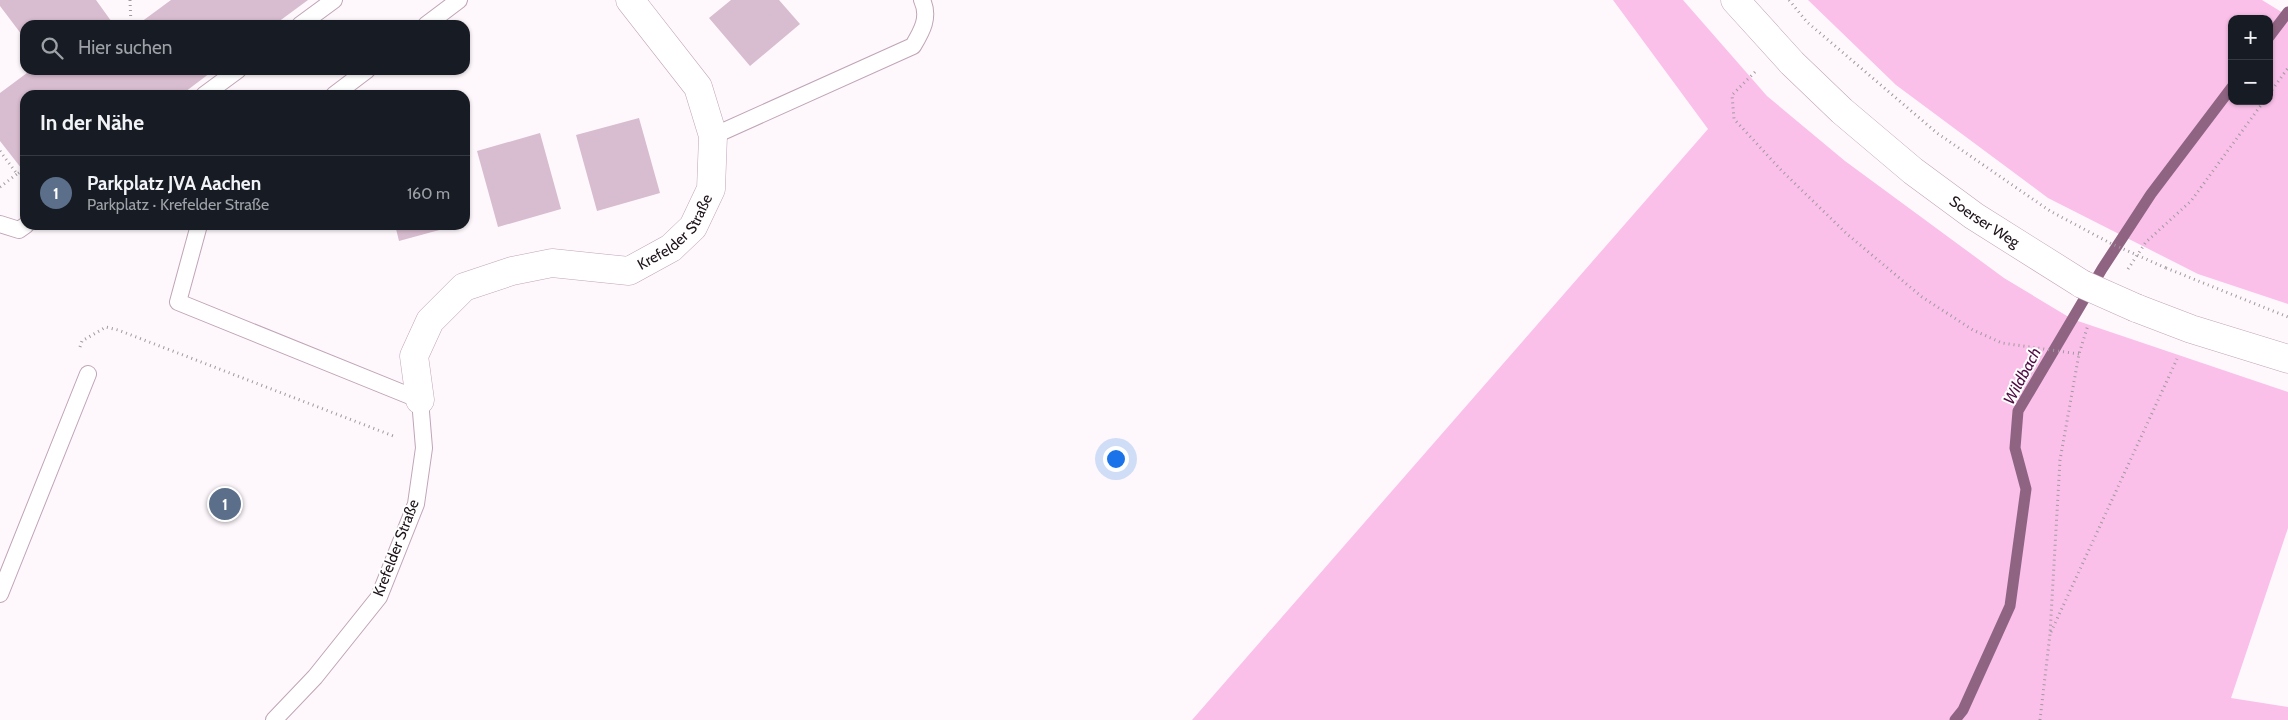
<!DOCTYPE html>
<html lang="de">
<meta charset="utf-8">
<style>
body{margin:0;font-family:Cabin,sans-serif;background:#20242c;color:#f1f3f6}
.controls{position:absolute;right:15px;top:15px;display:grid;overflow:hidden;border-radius:10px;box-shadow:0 1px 4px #0004}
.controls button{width:45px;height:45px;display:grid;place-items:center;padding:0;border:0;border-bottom:1px solid #363941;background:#171b24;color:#f1f3f6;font:25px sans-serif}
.you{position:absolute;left:1115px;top:458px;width:18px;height:18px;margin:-12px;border:4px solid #fff;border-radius:50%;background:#1a73e8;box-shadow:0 0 0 8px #1a73e833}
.badge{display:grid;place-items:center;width:32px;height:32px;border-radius:50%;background:#86b6a5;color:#fff;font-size:16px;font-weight:700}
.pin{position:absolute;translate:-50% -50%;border:2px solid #fff;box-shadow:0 1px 5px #0006}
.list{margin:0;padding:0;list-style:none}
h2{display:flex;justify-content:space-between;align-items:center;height:65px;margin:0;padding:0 20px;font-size:21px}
h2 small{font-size:16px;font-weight:400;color:#9ea1a6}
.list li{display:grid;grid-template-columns:32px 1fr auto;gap:15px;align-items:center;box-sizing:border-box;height:75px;padding:0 20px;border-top:1px solid #363941}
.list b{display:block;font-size:19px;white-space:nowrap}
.list p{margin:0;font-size:16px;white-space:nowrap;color:#9ea1a6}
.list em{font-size:16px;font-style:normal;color:#9ea1a6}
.icon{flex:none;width:28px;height:28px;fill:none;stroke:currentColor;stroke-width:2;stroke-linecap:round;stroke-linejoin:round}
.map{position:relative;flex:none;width:2288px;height:720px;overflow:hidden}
.search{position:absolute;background:#171b24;box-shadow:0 1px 4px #0004;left:20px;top:20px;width:450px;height:55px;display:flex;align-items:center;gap:12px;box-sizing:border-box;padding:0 18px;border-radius:15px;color:#9ea1a6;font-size:19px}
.panel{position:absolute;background:#171b24;box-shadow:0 1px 4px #0004;left:20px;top:90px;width:450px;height:140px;border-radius:15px}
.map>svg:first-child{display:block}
.green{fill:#fac0e9;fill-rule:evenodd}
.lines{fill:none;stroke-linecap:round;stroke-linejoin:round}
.stream{stroke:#8f6483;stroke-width:11}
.building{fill:#d8bccf}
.lane-casing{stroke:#c0a4b7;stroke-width:18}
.street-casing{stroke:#c0a4b7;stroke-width:29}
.secondary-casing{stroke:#c0a4b7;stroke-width:29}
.path{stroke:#a0999e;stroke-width:3;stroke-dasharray:1 4;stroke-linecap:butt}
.lane{stroke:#fff;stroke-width:16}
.street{stroke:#fff;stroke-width:28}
.secondary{stroke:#fff;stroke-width:28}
.secondary-bridge-casing{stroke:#c0a4b7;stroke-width:29;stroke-linecap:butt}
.path-bridge{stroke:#a0999e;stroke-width:3;stroke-dasharray:1 4;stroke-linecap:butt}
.secondary-bridge{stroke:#fff;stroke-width:28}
.labels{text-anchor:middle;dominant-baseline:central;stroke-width:4;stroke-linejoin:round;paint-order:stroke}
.street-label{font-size:15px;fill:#1d131a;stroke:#fff}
.water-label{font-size:16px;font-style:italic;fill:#500a43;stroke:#fff}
</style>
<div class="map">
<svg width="2288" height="720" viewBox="0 0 2288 720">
<rect width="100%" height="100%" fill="#fef8fc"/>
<!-- green -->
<path class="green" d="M1613 0H1683L1767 96 1845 161 2004 278 2072 319 2288 392V528L2231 698 2288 707V720H1192L1708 129Z
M1808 0H2262L2288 16V304L2198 274 2048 198 1896 85ZM2232 19H2269V101H2232Z"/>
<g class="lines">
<!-- stream -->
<path class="stream" d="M2269 37 2288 12
M1955 720 1963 710 2010 606 2026 489 2015 448 2018 411 2102 269 2151 194 2232 87"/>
</g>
<!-- building -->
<path class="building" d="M0 0H96L114 25H25V39L0 6Z
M171 0H308L274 25H137Z
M731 0H779L800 24 750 66 709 18Z
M31 70H214L181 95H25V173L0 141V93Z
M639 118 660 193 597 211 576 135Z
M540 133 561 209 498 227 477 151Z
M395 225H454V226L399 241Z"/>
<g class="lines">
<defs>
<path id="lane" d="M300 25 334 0
M426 25 459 0
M204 95 238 70
M334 95 367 70
M713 136 913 46C922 31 930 17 922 0
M0 224 19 230 26 225
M199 225 178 302 420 400 424 448 416 504 379 597 315 677 274 720
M0 594 88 374"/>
<g id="street">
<path id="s1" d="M420 400 414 356 430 321 464 287 512 271 552 263 629 271 671 248 693 227 711 189 713 136 698 87 630 0"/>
</g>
<g id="secondary">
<path id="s2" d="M1735 0 1792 63 1842 111 1913 171 1974 216 2082 284"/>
<path d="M2136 308 2191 329 2288 359"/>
</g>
</defs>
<!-- lane casing -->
<use href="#lane" class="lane-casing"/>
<!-- street casing -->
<use href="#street" class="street-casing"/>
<!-- secondary casing -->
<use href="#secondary" class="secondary-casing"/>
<!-- path -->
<path class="path" d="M130 0 131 25
M1789 0 1807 22 1937 133 2050 211 2110 243
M1755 72 1732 95 1734 119 1782 171 1847 234 1922 297 1973 330 2002 343 2079 354
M2269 94 2288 68
M0 151 17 174 23 170
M0 187 17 174
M2166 268 2288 317
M2128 269 2146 242 2191 201 2264 101
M80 347 82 341 106 327 118 330 396 437
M2051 632 2177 359
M2040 720 2050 634 2060 460 2079 354 2088 325"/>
<!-- lane -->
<use href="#lane" class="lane"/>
<!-- street -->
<use href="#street" class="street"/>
<!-- secondary -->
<use href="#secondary" class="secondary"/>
<defs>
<path id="secondary-bridge" d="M2082 284 2136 308"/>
</defs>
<!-- secondary-bridge casing -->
<use href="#secondary-bridge" class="secondary-bridge-casing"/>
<!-- path-bridge -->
<path class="path-bridge" d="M2110 243 2166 268"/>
<!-- secondary-bridge -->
<use href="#secondary-bridge" class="secondary-bridge"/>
</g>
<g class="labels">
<!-- street labels -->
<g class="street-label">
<text stroke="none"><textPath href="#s2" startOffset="335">Soerser Weg</textPath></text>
<text stroke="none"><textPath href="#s1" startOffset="362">Krefelder Straße</textPath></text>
<text transform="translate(396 548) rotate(-69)">Krefelder Straße</text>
</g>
<!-- water labels -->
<g class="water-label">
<text transform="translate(2022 376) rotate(-62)">Wildbach</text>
</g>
</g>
</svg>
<div class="controls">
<button>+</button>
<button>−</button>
</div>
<div class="you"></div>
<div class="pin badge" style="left:225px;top:504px;background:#5c6f8a">1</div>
<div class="search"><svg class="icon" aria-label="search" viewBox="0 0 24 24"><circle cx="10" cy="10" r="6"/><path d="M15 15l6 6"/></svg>Hier suchen</div>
<section class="panel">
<h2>In der Nähe<small></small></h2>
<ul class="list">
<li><span class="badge" style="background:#5c6f8a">1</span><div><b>Parkplatz JVA Aachen</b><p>Parkplatz · Krefelder Straße</p></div><em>160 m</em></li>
</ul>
</section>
</div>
